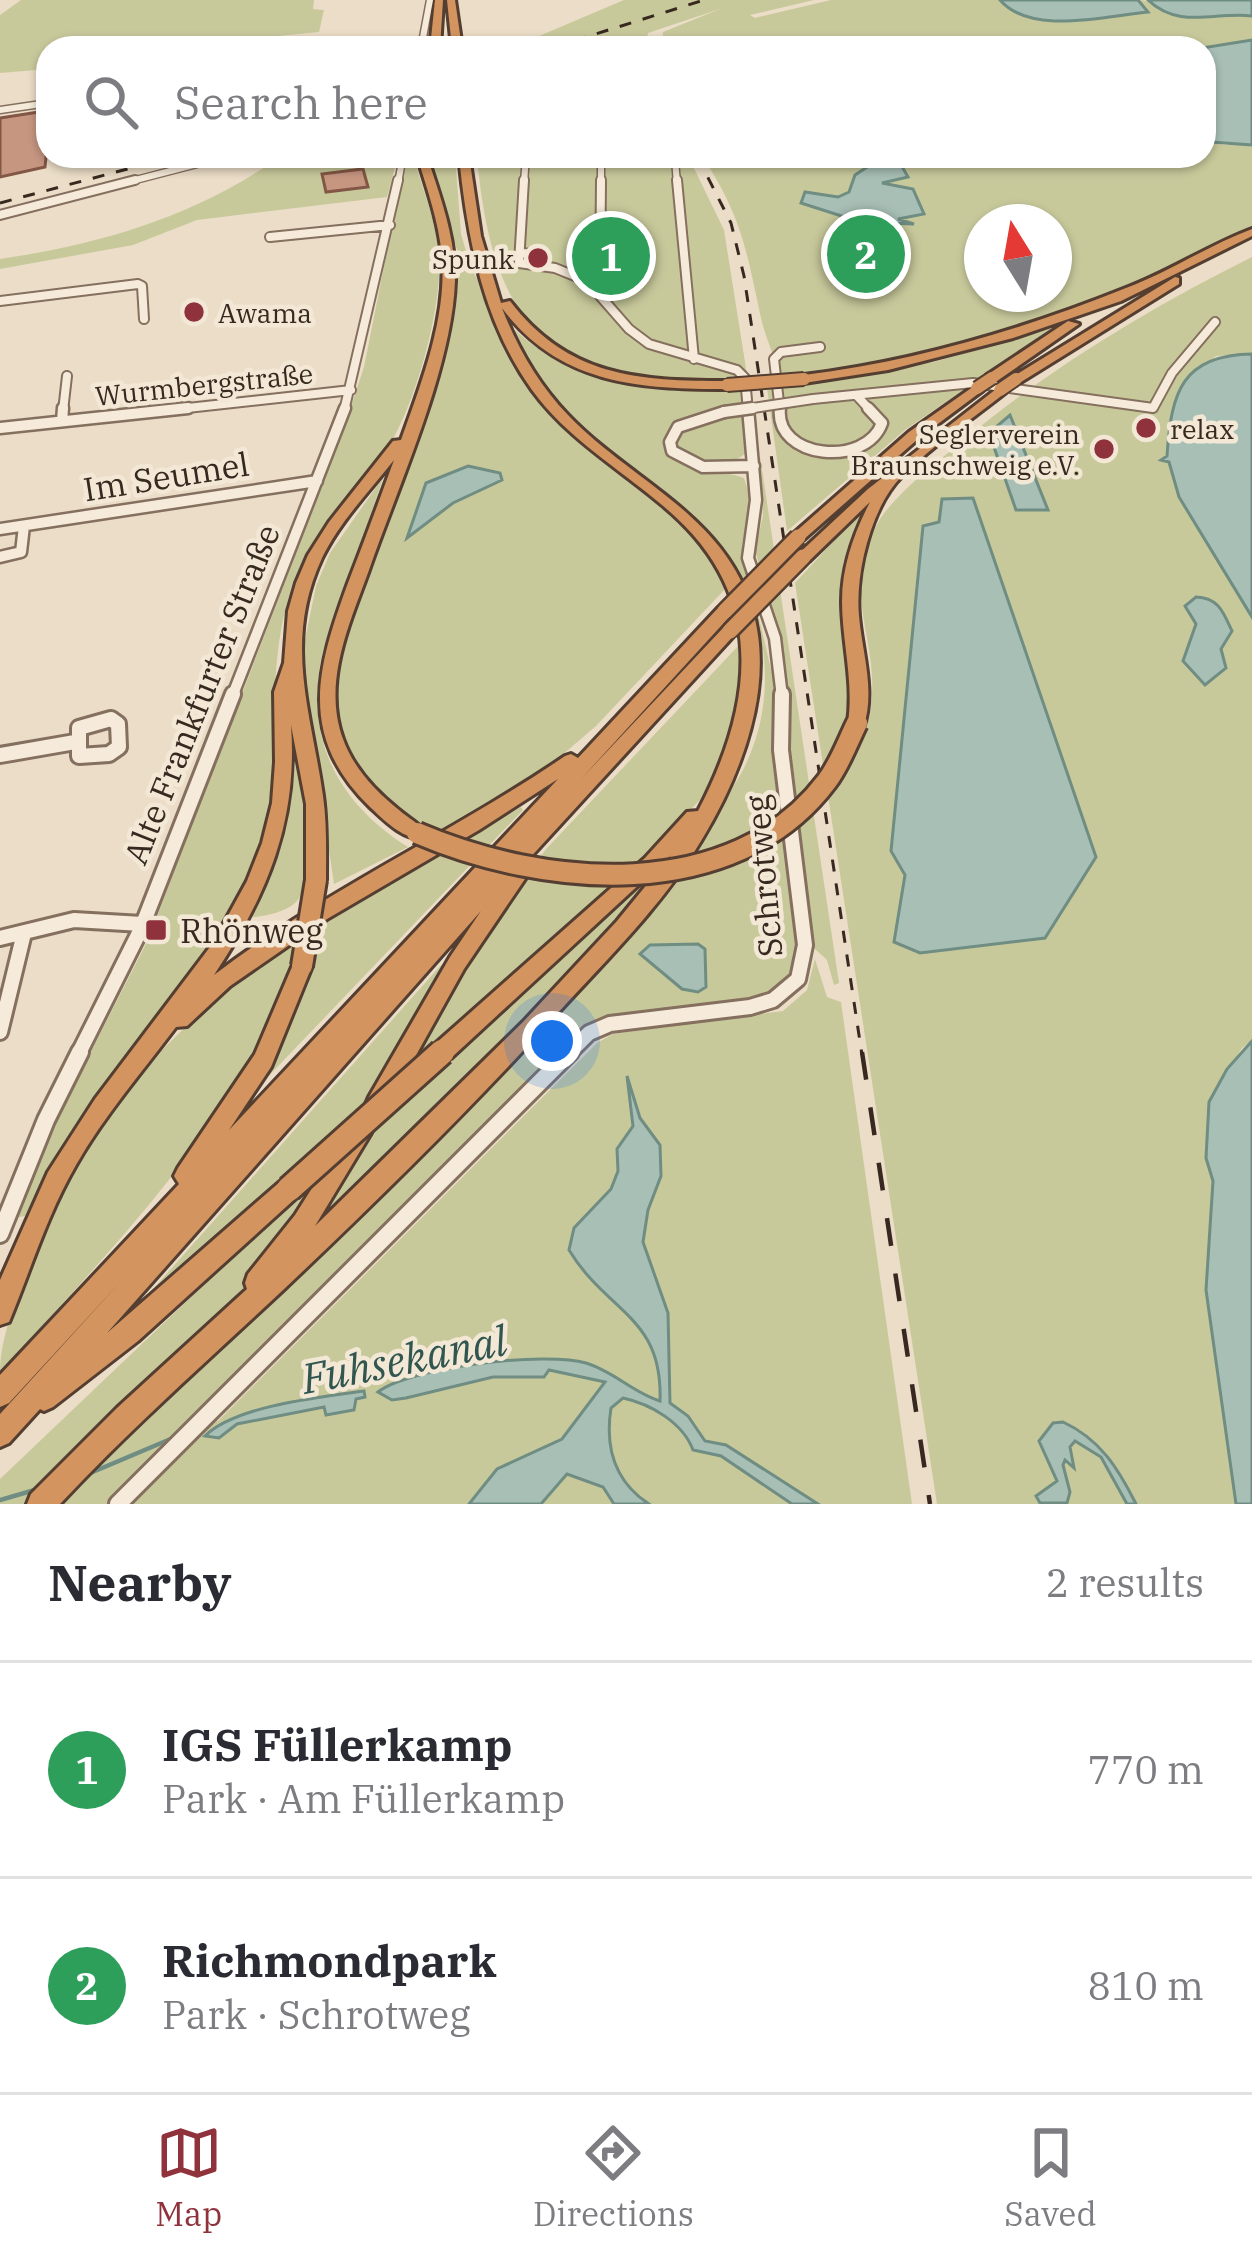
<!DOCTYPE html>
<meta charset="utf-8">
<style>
body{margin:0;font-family:"IBM Plex Serif",serif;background:#f7f7f7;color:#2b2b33}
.compass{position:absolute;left:964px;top:204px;width:108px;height:108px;border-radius:50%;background:#fff;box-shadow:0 3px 9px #0004;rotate:349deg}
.you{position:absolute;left:552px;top:1041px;width:42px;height:42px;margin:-30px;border:9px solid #fff;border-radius:50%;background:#1a73e8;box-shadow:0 0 0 18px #1a73e833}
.badge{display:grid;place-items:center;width:78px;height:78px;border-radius:50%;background:#90323c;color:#fff;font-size:39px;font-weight:700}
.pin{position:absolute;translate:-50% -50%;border:6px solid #fff;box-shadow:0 3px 12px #0006}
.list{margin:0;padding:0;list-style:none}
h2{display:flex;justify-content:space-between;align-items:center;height:156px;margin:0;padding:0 48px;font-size:51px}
h2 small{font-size:39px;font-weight:400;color:#7c7c81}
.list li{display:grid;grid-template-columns:78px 1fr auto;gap:36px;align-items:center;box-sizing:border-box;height:216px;padding:0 48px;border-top:3px solid #e1e1e2}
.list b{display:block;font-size:45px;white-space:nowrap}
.list p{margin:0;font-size:39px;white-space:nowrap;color:#7c7c81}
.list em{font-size:39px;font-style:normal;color:#7c7c81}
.icon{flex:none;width:66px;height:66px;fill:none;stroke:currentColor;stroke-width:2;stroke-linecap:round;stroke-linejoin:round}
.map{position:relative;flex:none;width:1252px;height:1504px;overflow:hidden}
.search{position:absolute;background:#fff;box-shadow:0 3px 9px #0004;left:36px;right:36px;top:36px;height:132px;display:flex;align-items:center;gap:30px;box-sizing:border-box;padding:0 42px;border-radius:36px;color:#7c7c81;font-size:45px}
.sheet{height:588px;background:#fff}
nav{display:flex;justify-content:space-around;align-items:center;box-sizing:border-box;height:168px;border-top:3px solid #e1e1e2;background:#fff;font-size:33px;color:#7c7c81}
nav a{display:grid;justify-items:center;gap:6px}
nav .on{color:#90323c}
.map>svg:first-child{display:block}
.green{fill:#c8c99b;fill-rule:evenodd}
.water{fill:#a8bfb6;stroke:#6f8d82;stroke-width:3}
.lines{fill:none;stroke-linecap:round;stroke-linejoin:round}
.stream{stroke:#6f8d82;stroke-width:4.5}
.building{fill:#c69680;stroke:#835745;stroke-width:3}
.minor-far4-casing{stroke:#856f5e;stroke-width:9}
.minor-far3-casing{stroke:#856f5e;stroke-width:12}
.minor-far2-casing{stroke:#856f5e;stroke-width:15}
.minor-far1-casing{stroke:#856f5e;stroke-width:20}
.minor-casing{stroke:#856f5e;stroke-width:22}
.highway-casing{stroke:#543e31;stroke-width:6}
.minor-far4{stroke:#f6ebda;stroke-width:6}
.minor-far3{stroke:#f6ebda;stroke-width:8}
.minor-far2{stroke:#f6ebda;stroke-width:10}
.minor-far1{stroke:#f6ebda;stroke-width:14}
.minor{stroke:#f6ebda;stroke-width:16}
.highway{fill:#d3945f;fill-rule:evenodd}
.rail-far1{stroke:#372920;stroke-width:3;stroke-dasharray:12 12;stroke-linecap:butt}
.rail{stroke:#372920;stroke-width:4.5;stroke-dasharray:28 28;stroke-linecap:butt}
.minor-bridge-far1-casing{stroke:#856f5e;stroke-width:12;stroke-linecap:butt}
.minor-bridge-casing{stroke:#856f5e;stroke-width:15;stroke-linecap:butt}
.highway-bridge-far3-casing{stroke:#543e31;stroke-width:16;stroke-linecap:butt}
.highway-bridge-far2-casing{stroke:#543e31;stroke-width:20;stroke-linecap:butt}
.highway-bridge-far1-casing{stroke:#543e31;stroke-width:26;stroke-linecap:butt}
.highway-bridge-casing{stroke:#543e31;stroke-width:30;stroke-linecap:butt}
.minor-bridge-far1{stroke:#f6ebda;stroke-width:8}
.minor-bridge{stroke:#f6ebda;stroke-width:10}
.highway-bridge-far3{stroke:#d3945f;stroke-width:12}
.highway-bridge-far2{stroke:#d3945f;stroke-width:15}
.highway-bridge-far1{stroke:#d3945f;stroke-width:20}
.highway-bridge{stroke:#d3945f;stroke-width:24}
.poi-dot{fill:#90323c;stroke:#f3e8d6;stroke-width:4.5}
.labels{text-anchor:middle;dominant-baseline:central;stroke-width:9;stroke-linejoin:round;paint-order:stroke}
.far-poi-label{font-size:27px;fill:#372920;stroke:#f3e8d6;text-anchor:end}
.far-street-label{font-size:27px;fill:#372920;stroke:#f3e8d6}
.street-label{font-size:33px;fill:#372920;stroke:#f3e8d6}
.poi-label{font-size:33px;fill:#372920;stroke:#f3e8d6;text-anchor:start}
.near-water-label{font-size:42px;font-style:italic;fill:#31554f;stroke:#f3e8d6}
</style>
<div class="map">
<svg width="1252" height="1504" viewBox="0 0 1252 1504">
<rect width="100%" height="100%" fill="#ebddc7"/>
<!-- green -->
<path class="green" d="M21 0H314L313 9 324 10 319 32 154 48H48V69L0 73V15Z
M624 0H814L750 15 755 18 831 0H1000C1030 35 1105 17 1147 12L1138 0C1156 0 1174 16 1195 18 1217 20 1228 13 1252 16V40L1202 48H662L663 32 720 9 648 33 645 48H511Z
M1204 134 1222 145H1252V226C1199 248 1148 282 1093 301 990 337 889 364 780 378 774 353 767 343 761 318 746 249 742 217 702 156H1204ZM982 222H1054V294H982Z
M281 156H398L387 197 197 220 133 245 0 269V259C102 244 197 216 281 156Z
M406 156H413C422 187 436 221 439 253 443 307 415 409 384 454 348 505 308 529 289 596 258 701 295 794 240 899 206 968 152 1023 105 1083 74 1123 47 1169 25 1216L13 1218 63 1106 148 940 344 427 364 367Z
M429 156H455L461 234 470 265 536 399 574 439 688 529 727 587 596 726 547 768 442 837C367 801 332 756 337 668L454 298 457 250ZM502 480 453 503 407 537 427 482Z
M477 156 691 162 724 230 748 381C563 390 493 344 477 156Z
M1252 257V354L1216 356 1180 391 1167 456 1161 459 1169 461 1179 497 1252 617V1041L1242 1048 1209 1102 1206 1158 1213 1181 1206 1290 1236 1504H937L828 796C867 744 880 710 868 644 864 619 858 597 862 571 866 551 872 529 885 512 906 486 933 465 959 444 1048 369 1148 309 1252 257Z
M1053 328 905 430 787 531 767 388 934 362Z
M515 330C576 388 663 393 743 390L746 403C719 409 664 415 666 449 686 477 715 467 744 478L751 500 742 545 773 678V752L801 947 789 986C723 1013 648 1004 581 1032L184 1426 218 1421 597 1043 613 1034 783 1011 807 990 815 959 827 997 841 1002 912 1504H0V1479L293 1200 140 1310 138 1306 441 965 447 967 393 1065 260 1270 182 1354 125 1438 692 846C709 821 729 796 743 770 788 681 761 577 689 512 615 445 556 431 515 330Z
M747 412 750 449C731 469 712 463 687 460L673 444 675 434 706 419Z
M760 456 839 983 834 985 827 960 814 948 794 777 786 749 787 694 781 643 755 550 763 516Z
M384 476 322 655C304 739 338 803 408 847L334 884 301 659 316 586 330 553Z
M866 506 843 569 853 652 850 722 823 765 795 583Z
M742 642C748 698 728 752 700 800L438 1068 640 887 646 888 520 1029 313 1232 308 1227C384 1099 455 965 547 848Z
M296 762C303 792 320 880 295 903 285 912 264 917 250 917L247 914 281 836Z
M521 807 523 810 262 1083 308 985 322 922Z
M298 935C260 1104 112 1246 0 1373 0 1339 14 1307 25 1275 77 1116 169 1032 298 935Z"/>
<!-- water -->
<path class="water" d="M1000 0H1138L1148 12C1105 16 1031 36 1000 0Z
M1148 0H1252V16C1217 11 1179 30 1148 0Z
M1252 40V145L1211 142 1204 134 1202 48Z
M884 156H896L908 177 882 183 913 189 924 214 898 219 914 224 860 222 801 203 805 192 838 197 849 192 855 175Z
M1252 354V617L1179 497 1169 462 1161 460 1167 456C1171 392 1182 355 1252 354Z
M1010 415 1048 510H1016L989 433Z
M468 466 500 473 502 480 453 503 407 538 426 483Z
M973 498 1096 857 1045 938 920 953 894 942 905 875 891 851 923 526 939 522 942 499Z
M1196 597C1219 598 1223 612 1232 631L1221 649 1226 668 1205 685 1183 661 1196 624 1185 606Z
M698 944 705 949 706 987 698 992 682 989 640 954 650 945Z
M1252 1041V1504H1236L1206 1290 1213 1181 1206 1158 1209 1102 1227 1069Z
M627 1076 640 1118 660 1145 661 1176 648 1210 643 1242 668 1313 670 1403 688 1416 705 1441 726 1445 818 1504H792L721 1456 693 1450C683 1423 651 1404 623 1398L611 1408C605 1446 614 1481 649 1504H614L603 1487 567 1474 541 1504H469L497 1469 562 1439 605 1382 549 1370 544 1377H493L406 1398 392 1400 378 1392C410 1367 546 1351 586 1363 613 1371 634 1393 660 1401 663 1316 608 1314 569 1250L574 1228 611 1189 618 1171 617 1149 633 1126Z
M364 1391 365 1397 356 1399 354 1410 326 1415 324 1407 237 1424 219 1438 205 1436C235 1406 320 1397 364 1391Z
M1063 1422C1100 1439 1118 1468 1136 1504H1127L1101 1457 1075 1441 1070 1447 1074 1468 1065 1460 1063 1465 1070 1492 1067 1503H1040L1036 1496 1057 1481 1039 1441 1053 1423Z"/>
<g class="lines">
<!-- stream -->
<path class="stream" d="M88 1474 173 1438
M0 1500 38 1489"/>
</g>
<!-- building -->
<path class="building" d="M39 112 48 138 45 167 0 177V118Z
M363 169 368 187 326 192 322 174Z"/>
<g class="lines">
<defs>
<path id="minor-far4" d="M421 48 430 0
M0 110 48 103
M604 156 675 160 677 183
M124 183 228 156
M398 183 403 156
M524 183 526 156
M601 183V156"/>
<path id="minor-far3" d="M524 180 519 263 555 268 587 281 629 329 649 344 737 370 745 378 748 411
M677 180 694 359
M0 215 135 180
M270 237 390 225
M519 253 542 254
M600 292 601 180
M0 301 138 284 142 286 144 319
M858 397 871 411
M813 399 973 383 1153 408 1172 373 1215 322
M63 411 67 376
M160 411 351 390
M344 411 398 180
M780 411 774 359 781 352 820 347"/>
<path id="minor-far2" d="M748 408 756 500 748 558 775 638 782 697
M780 408C774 459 866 468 882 423L868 408
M724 412 678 427 670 442 672 451 703 467 754 466
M62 421 63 408
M0 428 188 408
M0 529 317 481
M0 557 21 552 24 526
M232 697 345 408"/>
<path id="minor-far1" d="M111 719 118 724 119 747 109 754 79 756V728Z
M0 755 75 742
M0 938 74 920 142 924
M0 1032 24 933
M78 1055 141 929 233 694
M567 1055 589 1033 610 1024 750 1007 773 1000 798 979 805 945 781 750 782 694"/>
<path id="minor" d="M0 1234 46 1120 80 1052
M118 1504 570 1052"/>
<path id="highway" d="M435 0H443L440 48H430Z
M447 0H455L462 48H452Z
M417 156H427C440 196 456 238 455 281 452 369 398 486 369 570 350 623 322 682 343 739 353 767 375 791 399 810 408 818 419 823 426 833L424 838C404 841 384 820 370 807 297 736 317 668 348 583 364 542 379 501 394 460 369 492 340 521 322 558 283 642 311 711 323 796 327 824 326 852 326 880L323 886 316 888 309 886 306 880V804L291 725C298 822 267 896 214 975 323 891 451 834 565 756L571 754 578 758 719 607H731L733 611 731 615 581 779 724 627H736L738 631 527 861 532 867 529 873 464 969 385 1111 377 1114 369 1111 366 1104 369 1097 450 957 481 911 107 1333 281 1181 289 1178 297 1181 301 1189 297 1197 138 1341 53 1407 44 1411 40 1409 9 1443 0 1447V1414L124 1278 9 1403 0 1407V1375L179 1184 174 1176 178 1168 255 1054 295 960 302 957 309 960 312 966 271 1067 229 1130 558 779 479 830 327 919 230 986 187 1026 176 1027C142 1072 104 1116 76 1165 47 1215 31 1269 9 1322L0 1325V1280L48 1172 95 1099 213 943 247 881 262 843 272 803 275 762 274 692 284 663 288 611 296 583 308 555 329 522 393 441 401 440C421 384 447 318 442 257 439 222 427 189 417 156Z
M459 156H469L481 236 501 303 510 301C568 377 638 381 727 381L734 385 727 389C638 389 559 384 502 308 517 347 539 385 568 415 631 481 723 514 752 608 776 686 741 775 701 841 662 906 607 959 556 1015 469 1111 376 1202 282 1291 207 1361 130 1429 60 1504H27L31 1494 117 1408 247 1289 245 1283 248 1274 295 1215 352 1125 360 1122 368 1125 371 1133 315 1226 523 1022 617 921 671 855 451 1058 443 1061 435 1058 432 1051 435 1044 645 858 687 812 698 811C756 700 767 591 662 505 617 467 567 438 532 390 483 322 467 237 459 156Z
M1252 229V236L1121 301 1013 338 888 370 804 383 797 379 804 375C916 361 1021 330 1126 288 1169 272 1209 245 1252 229Z
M1175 277 1179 278V284L1021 382 1016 383 1009 379Z
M1068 321 1079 324 997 381H987V375Z
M977 384 984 388 982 391 919 438 803 540H793V534L909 432Z
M1000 386 1005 387V393C971 420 933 445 902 476 871 507 855 573 859 616 862 652 876 692 863 728H851L848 723C854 681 842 642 842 601 842 566 854 533 870 502L809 561H797L795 557 868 489Z"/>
</defs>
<!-- minor-far4 casing -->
<use href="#minor-far4" class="minor-far4-casing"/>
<!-- minor-far3 casing -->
<use href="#minor-far3" class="minor-far3-casing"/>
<!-- minor-far2 casing -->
<use href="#minor-far2" class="minor-far2-casing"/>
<!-- minor-far1 casing -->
<use href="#minor-far1" class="minor-far1-casing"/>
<!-- minor casing -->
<use href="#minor" class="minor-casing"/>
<!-- highway casing -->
<use href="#highway" class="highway-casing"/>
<!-- minor-far4 -->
<use href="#minor-far4" class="minor-far4"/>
<!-- minor-far3 -->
<use href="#minor-far3" class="minor-far3"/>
<!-- minor-far2 -->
<use href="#minor-far2" class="minor-far2"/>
<!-- minor-far1 -->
<use href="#minor-far1" class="minor-far1"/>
<!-- minor -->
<use href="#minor" class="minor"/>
<!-- highway -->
<use href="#highway" class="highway"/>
<!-- rail-far1 -->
<path class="rail-far1" d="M551 48 704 0
M655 48 657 37
M697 156 731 223 744 276 862 1055
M0 203 176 156"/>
<!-- rail -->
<path class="rail" d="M862 1052 930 1504"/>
<defs>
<path id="minor-bridge-far1" d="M733 411 813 399"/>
<path id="minor-bridge" d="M724 412 753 408"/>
<path id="highway-bridge-far3" d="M727 385 804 379
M977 388 992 378
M1000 390 1016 379"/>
<path id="highway-bridge-far2" d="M725 611 798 537
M730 631 803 557"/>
<path id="highway-bridge-far1" d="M417 833C543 887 733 906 827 781 840 764 848 741 857 723
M302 966 316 880
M438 1055 443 1051"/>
<path id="highway-bridge" d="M289 1189 442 1052"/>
</defs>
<!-- minor-bridge-far1 casing -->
<use href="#minor-bridge-far1" class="minor-bridge-far1-casing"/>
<!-- minor-bridge casing -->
<use href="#minor-bridge" class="minor-bridge-casing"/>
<!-- highway-bridge-far3 casing -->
<use href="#highway-bridge-far3" class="highway-bridge-far3-casing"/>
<!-- highway-bridge-far2 casing -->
<use href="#highway-bridge-far2" class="highway-bridge-far2-casing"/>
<!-- highway-bridge-far1 casing -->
<use href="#highway-bridge-far1" class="highway-bridge-far1-casing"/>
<!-- highway-bridge casing -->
<use href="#highway-bridge" class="highway-bridge-casing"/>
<!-- minor-bridge-far1 -->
<use href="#minor-bridge-far1" class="minor-bridge-far1"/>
<!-- minor-bridge -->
<use href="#minor-bridge" class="minor-bridge"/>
<!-- highway-bridge-far3 -->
<use href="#highway-bridge-far3" class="highway-bridge-far3"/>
<!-- highway-bridge-far2 -->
<use href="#highway-bridge-far2" class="highway-bridge-far2"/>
<!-- highway-bridge-far1 -->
<use href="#highway-bridge-far1" class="highway-bridge-far1"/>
<!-- highway-bridge -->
<use href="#highway-bridge" class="highway-bridge"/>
</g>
<!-- markers -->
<g class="poi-dot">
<circle cx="538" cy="258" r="12"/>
<circle cx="194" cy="312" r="12"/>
<circle cx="1146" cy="428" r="12"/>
<circle cx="1104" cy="449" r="12"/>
<rect x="144" y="918" width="24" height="24" rx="6"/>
</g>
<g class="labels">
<!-- far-poi labels -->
<g class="far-poi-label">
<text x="514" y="258">Spunk</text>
<text x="218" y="312" text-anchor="start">Awama</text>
<text x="1170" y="428" text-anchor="start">relax</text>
<text x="1080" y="433">Seglerverein<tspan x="1080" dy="31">Braunschweig e.V.</tspan></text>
</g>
<!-- far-street labels -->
<g class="far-street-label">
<text transform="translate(204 384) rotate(-6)">Wurmbergstraße</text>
</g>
<!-- street labels -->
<g class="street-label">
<text transform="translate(166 476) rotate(-9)">Im Seumel</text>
<text transform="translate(201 694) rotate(-68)">Alte Frankfurter Straße</text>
<text transform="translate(763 876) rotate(-95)">Schrotweg</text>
</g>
<!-- poi labels -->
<g class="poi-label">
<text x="180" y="930">Rhönweg</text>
</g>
<!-- near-water labels -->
<g class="near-water-label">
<text transform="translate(404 1359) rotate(-11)">Fuhsekanal</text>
</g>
</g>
</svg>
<svg class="compass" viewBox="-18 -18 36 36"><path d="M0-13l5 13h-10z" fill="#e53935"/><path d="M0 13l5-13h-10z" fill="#7c7c81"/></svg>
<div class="you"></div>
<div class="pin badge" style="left:611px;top:256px;background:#2e9e5b">1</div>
<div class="pin badge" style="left:866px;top:254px;background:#2e9e5b">2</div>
<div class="search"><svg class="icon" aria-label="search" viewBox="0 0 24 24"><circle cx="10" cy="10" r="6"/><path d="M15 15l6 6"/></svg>Search here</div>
</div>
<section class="sheet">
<h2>Nearby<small>2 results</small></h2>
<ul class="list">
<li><span class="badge" style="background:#2e9e5b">1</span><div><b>IGS Füllerkamp</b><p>Park · Am Füllerkamp</p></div><em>770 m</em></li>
<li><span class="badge" style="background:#2e9e5b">2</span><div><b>Richmondpark</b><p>Park · Schrotweg</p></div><em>810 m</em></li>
</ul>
</section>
<nav>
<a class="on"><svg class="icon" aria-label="map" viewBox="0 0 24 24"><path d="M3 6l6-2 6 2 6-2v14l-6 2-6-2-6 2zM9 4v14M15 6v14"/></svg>Map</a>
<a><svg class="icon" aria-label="directions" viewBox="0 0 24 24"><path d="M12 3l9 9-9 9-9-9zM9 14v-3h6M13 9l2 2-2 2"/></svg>Directions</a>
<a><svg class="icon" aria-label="saved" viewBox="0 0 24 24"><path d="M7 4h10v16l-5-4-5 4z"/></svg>Saved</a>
</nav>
